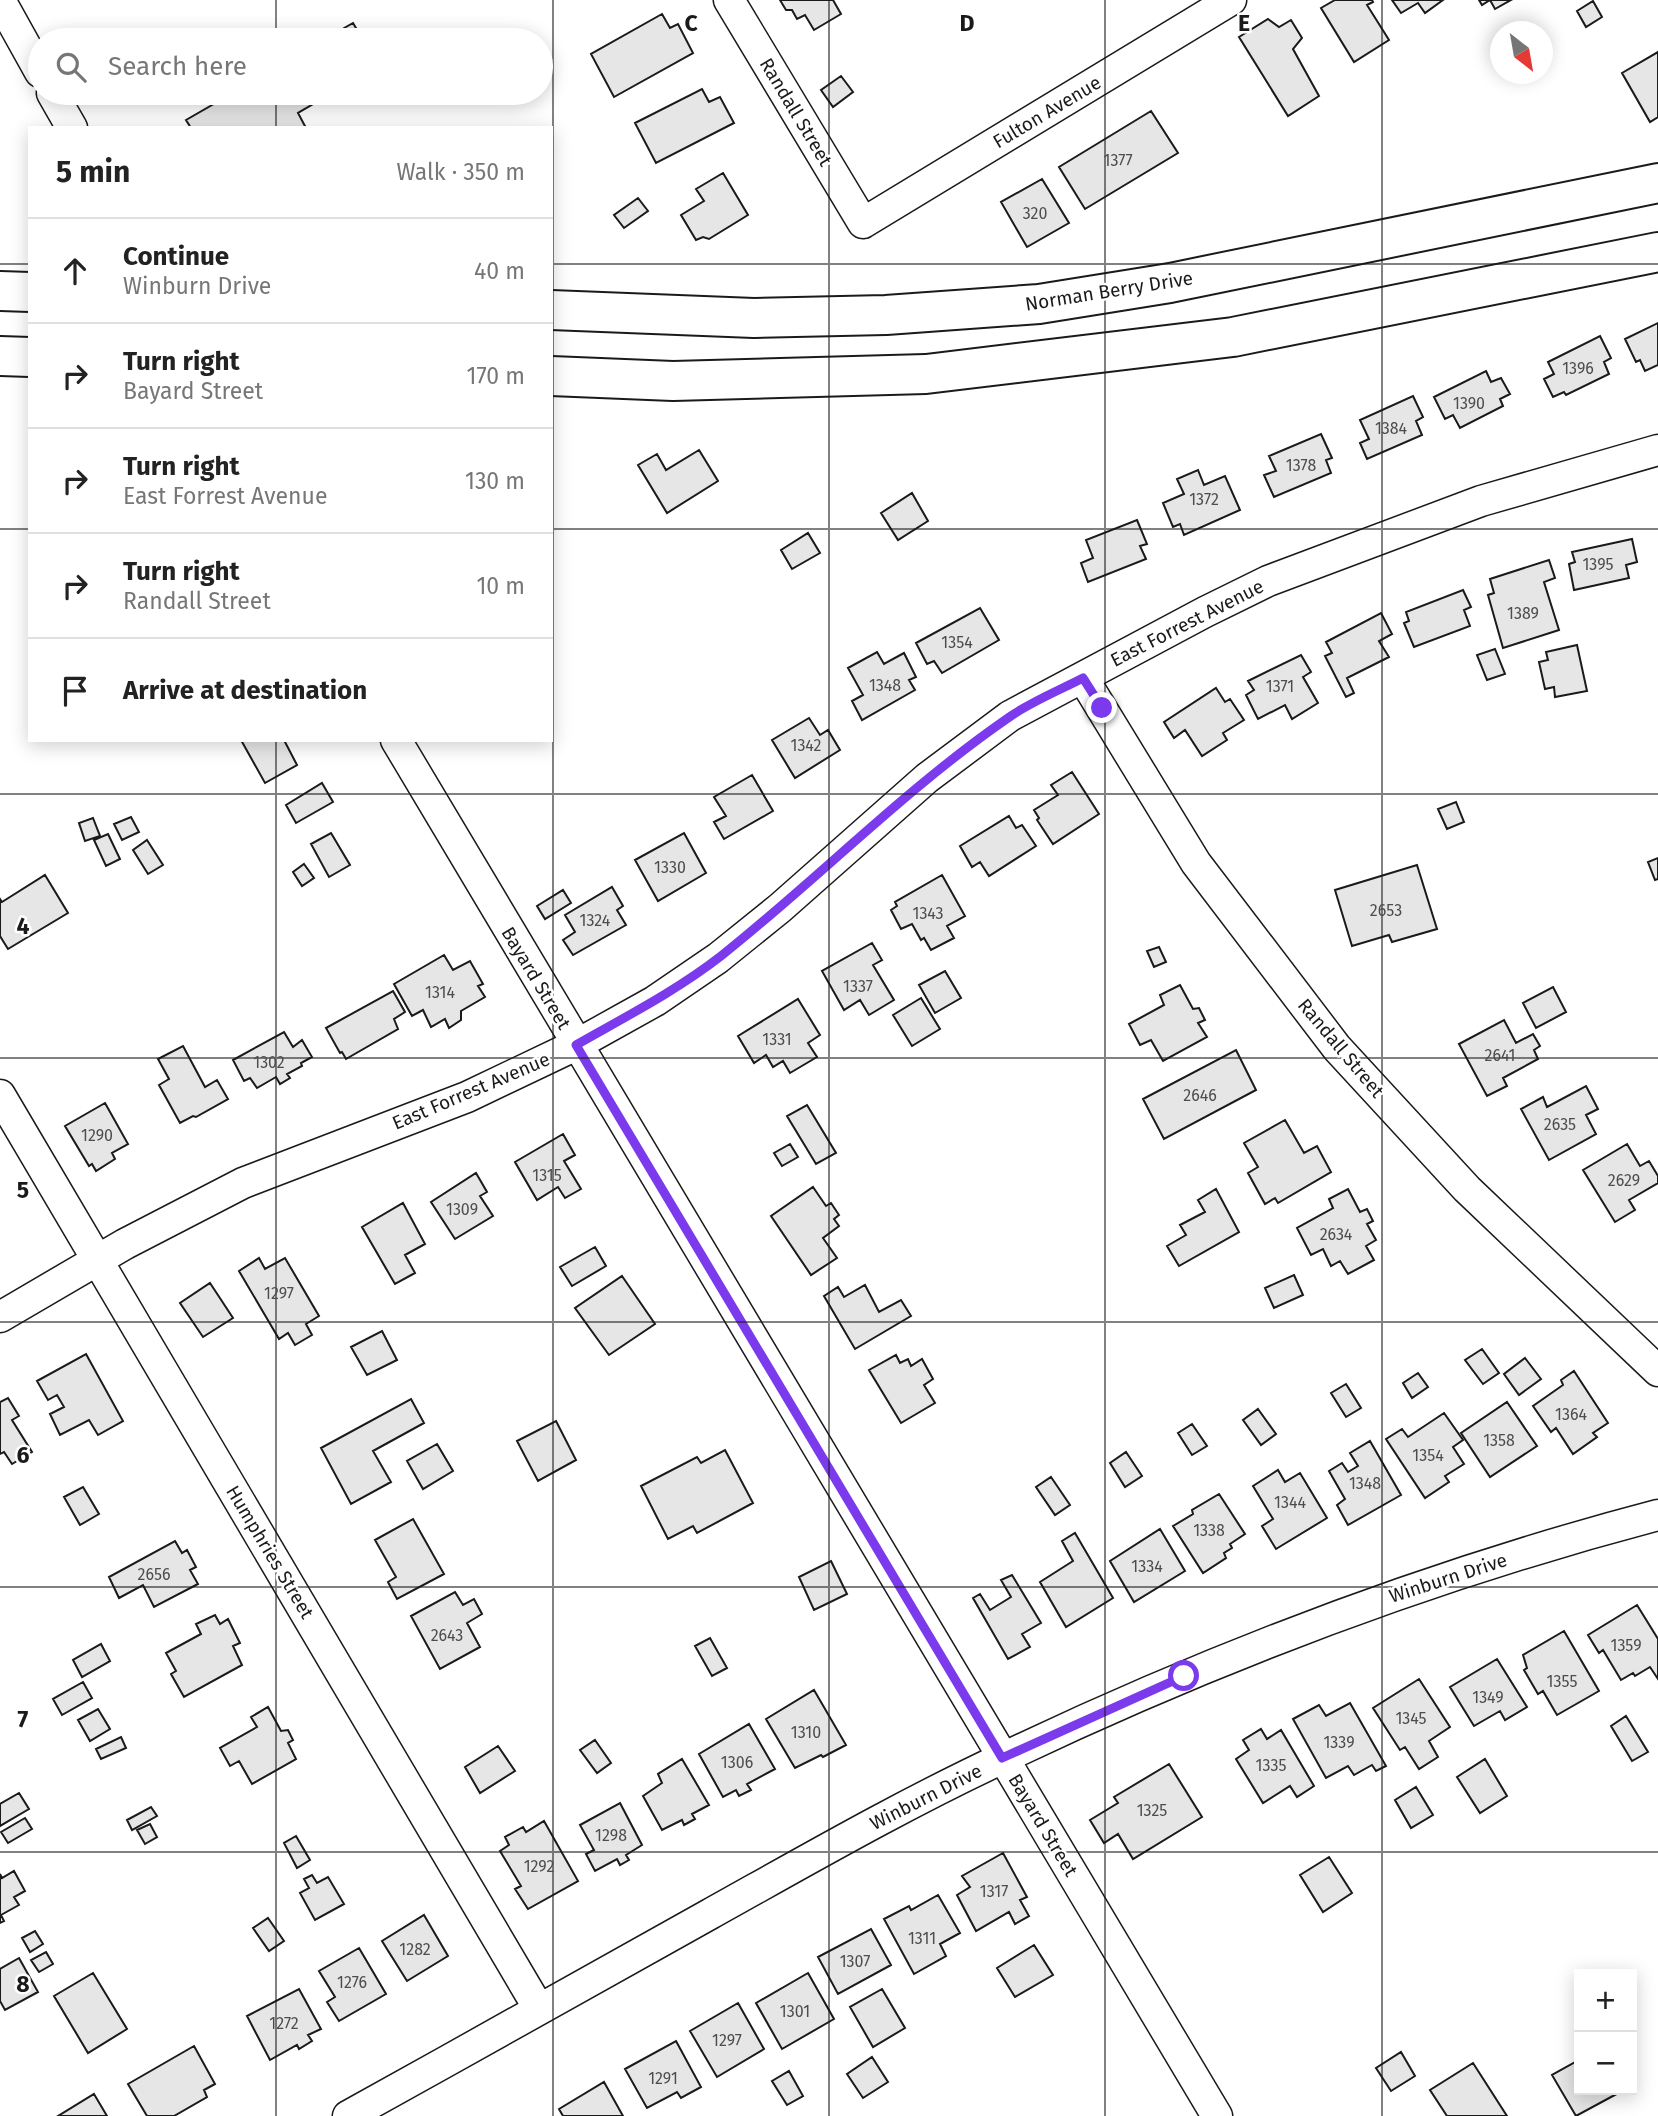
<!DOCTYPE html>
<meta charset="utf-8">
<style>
body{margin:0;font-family:"Fira Sans",sans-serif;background:#f6f6f6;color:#222}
.controls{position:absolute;right:21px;bottom:21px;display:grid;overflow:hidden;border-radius:0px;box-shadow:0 4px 18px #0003}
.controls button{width:63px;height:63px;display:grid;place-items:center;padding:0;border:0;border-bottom:2px solid #e0e0e0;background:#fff;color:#222;font:35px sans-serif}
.compass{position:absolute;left:1490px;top:21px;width:63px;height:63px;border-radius:50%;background:#fff;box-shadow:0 4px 18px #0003;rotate:149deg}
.stop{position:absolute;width:21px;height:21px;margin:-16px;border:5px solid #7c3aed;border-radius:50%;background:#fff}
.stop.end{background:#7c3aed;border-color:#fff;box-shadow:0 2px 7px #0008}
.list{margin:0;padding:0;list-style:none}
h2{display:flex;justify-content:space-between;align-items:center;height:91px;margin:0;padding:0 28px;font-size:30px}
h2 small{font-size:23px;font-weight:400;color:#767676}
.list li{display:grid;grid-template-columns:46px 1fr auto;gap:21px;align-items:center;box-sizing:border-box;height:105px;padding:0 28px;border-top:2px solid #e0e0e0}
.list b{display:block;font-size:26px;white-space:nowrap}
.list p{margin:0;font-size:23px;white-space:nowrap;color:#767676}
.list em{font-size:23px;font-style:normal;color:#767676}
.icon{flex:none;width:38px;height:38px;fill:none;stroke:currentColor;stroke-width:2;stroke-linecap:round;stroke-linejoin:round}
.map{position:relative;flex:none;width:1658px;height:2116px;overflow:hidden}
.search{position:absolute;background:#fff;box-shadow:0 4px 18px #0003;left:28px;top:28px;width:525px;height:77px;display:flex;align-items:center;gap:18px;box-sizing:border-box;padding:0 24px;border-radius:38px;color:#767676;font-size:26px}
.panel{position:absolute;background:#fff;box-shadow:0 4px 18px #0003;left:28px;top:126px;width:525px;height:616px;border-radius:0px}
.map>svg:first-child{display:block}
.building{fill:#e6e6e6;stroke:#1a1a1a;stroke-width:2}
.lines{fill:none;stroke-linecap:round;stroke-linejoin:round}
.minor-casing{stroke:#1a1a1a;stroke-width:33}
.secondary-casing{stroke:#1a1a1a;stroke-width:42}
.minor{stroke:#fff;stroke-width:30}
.secondary{stroke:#fff;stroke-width:38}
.route{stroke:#7c3aed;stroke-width:9}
.grid{fill:none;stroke:#1a1a1a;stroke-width:2;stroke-opacity:0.55}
.labels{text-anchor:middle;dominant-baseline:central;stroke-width:5;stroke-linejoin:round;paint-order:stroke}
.number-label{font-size:16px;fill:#4d4d4d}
.street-label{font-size:19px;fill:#1a1a1a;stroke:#fff}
.grid-label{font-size:23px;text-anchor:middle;font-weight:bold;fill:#1a1a1a;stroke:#fff;stroke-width:5;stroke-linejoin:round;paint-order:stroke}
</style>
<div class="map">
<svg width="1658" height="2116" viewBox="0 0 1658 2116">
<rect width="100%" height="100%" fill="#fff"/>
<!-- building -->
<path class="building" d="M780 0H833L841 14 814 30 805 15 797 19 792 10H786Z
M1335 0H1372L1373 2 1367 5 1389 40 1354 62 1321 8Z
M1392 0H1443L1425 13 1418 3 1401 13Z
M1479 0H1511L1495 9 1490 0 1482 5Z
M1593 1 1602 17 1586 27 1577 11Z
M662 14 670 28 678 24 693 53 614 97 591 54Z
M1268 19 1279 27 1291 20 1302 38 1293 49 1319 96 1288 116 1239 37Z
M353 23 363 40H323Z
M1658 52V117L1650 122 1622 73Z
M841 76 853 92 833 107 821 90Z
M702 89 709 102 720 97 734 123 656 163 635 123Z
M233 93H332L298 113 306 128H191L186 120Z
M1151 111 1178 153 1085 209 1059 167Z
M723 173 748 215 709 239 703 237 696 240 681 215 704 201 696 189Z
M1042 179 1069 223 1027 247 1001 202Z
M638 198 648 211 624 228 614 215Z
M1658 323V365L1645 371 1640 360 1636 362 1625 339Z
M1600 336 1611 358 1604 362 1609 374 1566 395 1564 392 1553 397 1544 379 1554 374 1548 362Z
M1486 371 1491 382 1501 378 1510 394 1500 399 1503 406 1460 428 1453 415 1445 419 1434 397Z
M1413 396 1423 417 1416 421 1422 435 1367 459 1360 443 1369 439 1360 420Z
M1321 434 1332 458 1326 460 1331 473 1274 497 1264 475 1276 471 1269 456Z
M699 450 718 481 667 513 638 465 657 454 666 470Z
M1198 470 1204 485 1225 476 1240 510 1184 535 1180 524 1173 527 1163 503 1184 494 1177 479Z
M912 493 928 521 898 540 881 513Z
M1137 520 1147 544 1140 546 1146 559 1088 582 1081 563 1093 558 1086 540Z
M808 533 820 553 792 569 781 550Z
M1632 539 1637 562 1626 565 1629 578 1574 590 1569 564 1575 562 1572 552Z
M1549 560 1555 578 1544 582 1559 630 1503 648 1488 595 1494 593 1490 579Z
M1463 590 1471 607 1464 610 1470 626 1414 647 1404 623 1409 621 1406 612Z
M980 608 999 640 942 673 934 661 927 664 916 643Z
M1381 613 1392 634 1379 641 1389 657 1347 678 1354 693 1346 697 1325 656 1332 653 1326 642Z
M1577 645 1587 691 1555 697 1554 687 1545 689 1539 662 1548 660 1546 652Z
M1495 649 1505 674 1487 680 1477 655Z
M877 652 884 664 904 653 916 677 909 680 915 690 862 720 852 701 863 695 848 668Z
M1301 655 1311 672 1303 677 1318 703 1292 719 1285 705 1258 719 1246 695 1254 690 1248 681Z
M1216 688 1225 702 1230 699 1244 720 1223 733 1227 740 1202 756 1185 730 1174 738 1164 722Z
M809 718 820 735 828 730 840 750 795 778 772 740Z
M241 740H284L297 765 265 783Z
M1072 772 1099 814 1053 844 1037 820 1039 818 1034 810 1058 795 1051 785Z
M752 775 773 811 724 839 714 822 726 816 714 797Z
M322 783 333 802 296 823 286 805Z
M1456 802 1464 822 1447 829 1438 809Z
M1009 816 1016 828 1022 825 1036 846 989 876 980 862 972 867 960 846Z
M131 817 139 832 122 840 114 824Z
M93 818 100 836 85 841 79 823Z
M331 833 350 865 329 877 311 844Z
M684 833 706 873 658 901 635 860Z
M108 834 120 859 106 866 94 840Z
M147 840 163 865 148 874 133 850Z
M1658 858V879L1655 880 1648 862Z
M304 864 314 878 302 886 293 872Z
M1417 865 1437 929 1392 942 1389 935 1352 946 1335 890Z
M45 875 68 913 8 949 0 936V899L2 902Z
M942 875 965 916 947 926 954 938 931 950 924 938 921 940 912 924 901 929 891 910 897 906 895 902Z
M612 887 623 906 617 910 626 925 573 955 563 940 575 932 565 915Z
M563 890 571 903 545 919 537 906Z
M872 943 882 960 873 965 894 1000 869 1015 860 1000 844 1010 822 971Z
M1159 947 1166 962 1154 967 1147 951Z
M444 955 453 970 470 961 483 984 478 986 485 997 461 1011V1020L449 1028 445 1019 431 1027 423 1010 412 1016 394 984Z
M945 971 961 998 935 1013 919 985Z
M1180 985 1193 1009 1199 1008 1205 1020 1198 1023 1207 1037 1163 1061 1151 1040 1140 1045 1129 1024 1164 1005 1160 995Z
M1553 987 1566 1012 1536 1028 1523 1003Z
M393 991 405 1012 394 1019 398 1029 346 1059 342 1052 340 1053 326 1028Z
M921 998 940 1029 912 1046 893 1015Z
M798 999 820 1035 808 1043 817 1057 790 1073 783 1061 773 1067 766 1055 754 1063 738 1036Z
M1504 1020 1516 1043 1533 1034 1540 1046 1534 1050 1538 1059 1503 1078 1507 1086 1487 1096 1459 1044Z
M284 1032 293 1047 302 1040 312 1057 301 1063 302 1066 287 1074 290 1078 280 1084 276 1077 257 1088 250 1078 244 1081 233 1060Z
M183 1046 205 1087 217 1080 228 1099 196 1117 193 1116 180 1123 159 1085 169 1079 158 1059Z
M1236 1050 1256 1090 1164 1139 1143 1099Z
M1586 1086 1598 1109 1586 1115 1596 1134 1549 1160 1521 1109 1543 1097 1547 1107Z
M105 1103 128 1144 112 1153 115 1159 96 1171 92 1164 89 1166 65 1126Z
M807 1105 836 1153 816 1164 787 1116Z
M1285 1120 1304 1153 1317 1146 1331 1172 1278 1203 1275 1198 1265 1204 1248 1173 1258 1167 1244 1143Z
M563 1134 575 1155 564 1161 581 1189 565 1198 558 1187 537 1200 515 1162Z
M790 1144 798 1157 782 1166 774 1153Z
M1627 1144 1640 1166 1649 1161 1658 1176V1183L1629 1200 1635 1210 1615 1222 1583 1170Z
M476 1173 487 1192 480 1196 493 1216 455 1239 431 1202Z
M813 1187 826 1206 831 1203 839 1215 834 1219 839 1226 823 1238 837 1258 811 1275 771 1216Z
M1216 1189 1239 1232 1179 1266 1167 1246 1186 1235 1180 1225 1205 1212 1198 1200Z
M1348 1189 1360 1212 1367 1209 1373 1221 1367 1224 1376 1240 1366 1246 1374 1260 1348 1274 1340 1261 1331 1266 1323 1249 1311 1255 1297 1228 1333 1208 1329 1199Z
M403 1203 425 1244 405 1255 415 1273 395 1284 362 1227Z
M595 1247 606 1266 572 1286 560 1267Z
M259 1258 265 1269 285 1258 319 1316 306 1324 312 1335 295 1345 288 1333 279 1339 239 1271Z
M1294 1275 1303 1295 1274 1308 1265 1288Z
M622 1276 655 1324 609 1355 575 1308Z
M210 1283 233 1318 203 1337 180 1303Z
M865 1285 879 1312 901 1300 911 1316 855 1349 824 1296 838 1287 844 1297Z
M382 1331 397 1360 367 1375 351 1347Z
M1482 1349 1499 1373 1483 1384 1465 1360Z
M86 1354 123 1421 98 1435 89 1420 60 1435 50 1414 64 1407 57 1395 48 1400 37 1381Z
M896 1355 900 1363 908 1359 911 1366 922 1359 933 1379 924 1385 935 1403 901 1423 869 1370Z
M1525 1358 1541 1379 1519 1395 1504 1374Z
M1574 1371 1608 1423 1593 1433 1597 1437 1573 1454 1556 1428 1551 1432 1533 1406 1563 1385 1561 1380Z
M1418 1373 1428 1387 1412 1398 1403 1383Z
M1346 1384 1361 1408 1346 1417 1331 1393Z
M8 1398 19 1416 12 1420 32 1452 12 1464 4 1452 0 1454V1402Z
M411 1399 424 1423 373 1451 391 1482 351 1504 321 1448Z
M1507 1402 1537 1446 1490 1477 1461 1433Z
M1258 1409 1276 1434 1261 1445 1243 1420Z
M1444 1413 1463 1440 1453 1447 1464 1464 1445 1476 1449 1482 1425 1498 1386 1439 1402 1429 1408 1437Z
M556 1421 576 1460 538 1481 517 1441Z
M1192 1424 1207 1446 1192 1455 1178 1433Z
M1370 1441 1401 1495 1348 1525 1337 1505 1345 1499 1329 1471 1342 1463 1348 1472 1358 1466 1350 1453Z
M437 1444 453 1471 423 1489 407 1461Z
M725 1450 753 1503 697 1533 693 1526 668 1539 641 1486 697 1457 701 1463Z
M1126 1452 1142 1476 1125 1487 1110 1463Z
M1278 1470 1285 1482 1300 1473 1327 1518 1276 1549 1262 1526 1273 1519 1253 1486Z
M1051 1477 1070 1505 1055 1515 1036 1487Z
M83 1487 99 1514 80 1525 64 1497Z
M1219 1494 1245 1534 1230 1544 1232 1548 1224 1553 1226 1558 1203 1573 1173 1526 1193 1514 1192 1510Z
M413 1519 444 1574 397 1599 388 1582 396 1577 375 1540Z
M1160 1529 1185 1571 1134 1602 1110 1561Z
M1075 1533 1113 1598 1066 1627 1040 1582 1073 1561 1062 1541Z
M175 1541 182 1553 187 1550 196 1567 190 1570 198 1584 154 1607 143 1585 119 1598 109 1577Z
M831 1561 847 1594 814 1610 799 1577Z
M1012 1575 1041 1623 1022 1634 1030 1647 1008 1659 973 1598 980 1594 990 1610 1011 1597 1001 1580Z
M455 1592 463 1605 474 1599 482 1614 467 1623 480 1647 440 1669 411 1616Z
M1637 1605 1658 1639V1679L1650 1667 1635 1676 1633 1673 1621 1680 1603 1650 1599 1653 1588 1635Z
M215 1615 220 1624 228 1619 240 1643 233 1646 242 1665 184 1697 171 1674 176 1671 166 1653 201 1634 196 1624Z
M1564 1631 1599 1691 1557 1715 1543 1691 1538 1694 1524 1670 1527 1668 1523 1655Z
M710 1638 727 1668 712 1676 695 1646Z
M101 1644 110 1661 82 1677 73 1660Z
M1497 1659 1527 1707 1505 1720 1500 1711 1474 1726 1450 1687Z
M1419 1679 1450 1727 1429 1741 1438 1757 1419 1769 1405 1747 1400 1750 1373 1708Z
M83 1682 92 1698 62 1715 53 1699Z
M814 1690 846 1745 823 1757 821 1755 795 1768 766 1719Z
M1350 1703 1386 1766 1376 1771 1372 1765 1354 1775 1348 1766 1326 1778 1293 1719 1319 1705 1326 1716Z
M268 1707 281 1731 288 1730 293 1740 288 1743 296 1759 252 1784 239 1761 230 1766 220 1748 257 1727 251 1717Z
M98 1709 110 1729 90 1741 78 1720Z
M1626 1716 1648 1752 1632 1761 1611 1726Z
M749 1724 775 1769 747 1784 751 1790 739 1796 736 1790 723 1797 699 1754Z
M1261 1729 1267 1739 1281 1730 1314 1786 1297 1797 1290 1786 1263 1803 1236 1759 1249 1750 1243 1740Z
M121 1737 126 1748 101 1759 96 1749Z
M595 1740 611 1763 597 1773 580 1750Z
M498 1746 515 1771 480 1793 465 1767Z
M682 1759 709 1805 692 1814 695 1819 684 1825 682 1820 662 1830 643 1796 662 1783 658 1774Z
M1485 1759 1507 1796 1480 1813 1457 1777Z
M1169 1764 1202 1817 1133 1859 1118 1834 1104 1843 1090 1820 1118 1803 1114 1797Z
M1416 1787 1433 1815 1411 1828 1395 1800Z
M19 1793 29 1809 0 1826V1804Z
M620 1803 642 1845 626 1855 629 1860 620 1865 617 1859 595 1871 586 1854 594 1850 580 1825Z
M151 1807 157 1816 132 1830 127 1820Z
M25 1818 32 1829 8 1843 1 1832Z
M544 1821 578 1881 528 1909 515 1889 521 1886 500 1851 509 1845 505 1837 523 1827 526 1832Z
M150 1824 157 1837 145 1844 137 1830Z
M296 1836 310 1860 297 1868 284 1843Z
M1003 1853 1027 1897 1020 1900 1029 1916 1015 1924 1009 1912 976 1931 957 1895 970 1887 962 1876Z
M1329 1857 1352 1893 1323 1912 1300 1875Z
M14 1871 25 1891 14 1897 19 1905 1 1915 4 1921 0 1923V1874L2 1878Z
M312 1875 317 1883 328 1877 344 1904 315 1920 300 1893 309 1888 304 1879Z
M938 1895 960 1933 940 1944 946 1956 914 1974 884 1919 909 1906 911 1910Z
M424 1915 448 1956 407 1981 382 1941Z
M268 1918 284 1941 269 1951 253 1928Z
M871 1929 891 1965 838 1994 818 1957Z
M35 1931 43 1944 30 1952 22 1938Z
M1034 1945 1053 1975 1015 1997 997 1968Z
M359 1948 386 1994 339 2021 327 2002 335 1997 319 1971Z
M46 1952 53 1964 39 1972 31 1960Z
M19 1958 38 1992 5 2010 0 2001V1969Z
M93 1973 127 2029 88 2053 54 1996Z
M808 1973 834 2019 782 2049 756 2003Z
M299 1989 321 2029 308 2035 312 2041 299 2049 297 2045 270 2060 247 2016Z
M882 1989 905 2028 873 2047 850 2007Z
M738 2003 764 2049 717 2077 690 2031Z
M676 2041 701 2087 681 2098 677 2092 647 2108 625 2069Z
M194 2046 215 2084 204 2090 207 2097 174 2116H147L128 2084Z
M1401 2052 1415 2076 1391 2091 1376 2068Z
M872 2057 888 2082 863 2098 847 2074Z
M1579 2060V2090H1624L1576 2116 1552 2075Z
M1473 2063 1507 2116H1447L1430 2090Z
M789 2071 803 2096 787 2105 772 2081Z
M604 2082 623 2116H563L559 2109Z
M94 2094 107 2116H58Z"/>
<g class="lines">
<defs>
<path id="minor" d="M0 0 40 72
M729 0 863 223 1231 0
M52 93 72 128
M1083 678 1196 863 1337 1048 1467 1189 1658 1371
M396 740 1217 2116
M0 1095 539 2009
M0 1317 125 1244 243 1183 467 1097 576 1045 655 1001 718 958 780 908 927 778 1010 716 1205 612 1268 581 1481 501 1658 450
M348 2116C469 2049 590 1981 710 1914 807 1860 904 1804 1005 1757 1215 1657 1433 1574 1658 1515"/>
<path id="secondary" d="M0 291 30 292
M551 310 754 318 886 315 1039 304 1170 283 1658 183
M0 356 30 357
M551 376 673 381 926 374 1233 337 1658 252"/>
</defs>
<!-- minor casing -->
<use href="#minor" class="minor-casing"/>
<!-- secondary casing -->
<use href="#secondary" class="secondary-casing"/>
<!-- minor -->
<use href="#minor" class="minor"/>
<!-- secondary -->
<use href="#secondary" class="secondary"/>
</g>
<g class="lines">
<!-- route -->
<path class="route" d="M1102 708 1083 678C1058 691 1030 702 1008 718 905 789 818 879 721 956 676 991 625 1017 576 1045L1002 1758 1184 1676"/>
</g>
<!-- grid -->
<path class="grid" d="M276 0V40M553 0V2116M829 0V2116M1105 0V2116M1382 0V2116M276 93V128M0 264H30M551 264H1658M0 529H30M551 529H1658M276 740V2116M0 794H1658M0 1058H1658M0 1322H1658M0 1587H1658M0 1852H1658"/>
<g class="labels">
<!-- number labels -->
<g class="number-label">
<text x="1118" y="160">1377</text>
<text x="1035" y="213">320</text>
<text x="1578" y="368">1396</text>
<text x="1469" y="403">1390</text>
<text x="1391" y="428">1384</text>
<text x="1301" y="465">1378</text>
<text x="1204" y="499">1372</text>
<text x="1598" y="564">1395</text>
<text x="1523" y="613">1389</text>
<text x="957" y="642">1354</text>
<text x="885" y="685">1348</text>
<text x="1280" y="686">1371</text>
<text x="806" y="745">1342</text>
<text x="670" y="867">1330</text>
<text x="1386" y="910">2653</text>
<text x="928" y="913">1343</text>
<text x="595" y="920">1324</text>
<text x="858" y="986">1337</text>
<text x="440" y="992">1314</text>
<text x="777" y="1039">1331</text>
<text x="1500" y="1055">2641</text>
<text x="269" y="1062">1302</text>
<text x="1200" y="1095">2646</text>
<text x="1560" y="1124">2635</text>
<text x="97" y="1135">1290</text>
<text x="547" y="1175">1315</text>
<text x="1624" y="1180">2629</text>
<text x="462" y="1209">1309</text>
<text x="1336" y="1234">2634</text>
<text x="279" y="1293">1297</text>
<text x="1571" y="1414">1364</text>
<text x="1499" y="1440">1358</text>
<text x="1428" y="1455">1354</text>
<text x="1365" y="1483">1348</text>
<text x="1290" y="1502">1344</text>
<text x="1209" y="1530">1338</text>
<text x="1147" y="1566">1334</text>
<text x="154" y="1574">2656</text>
<text x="447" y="1635">2643</text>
<text x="1626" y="1645">1359</text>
<text x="1562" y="1681">1355</text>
<text x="1488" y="1697">1349</text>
<text x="1411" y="1718">1345</text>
<text x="806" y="1732">1310</text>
<text x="1339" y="1742">1339</text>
<text x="737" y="1762">1306</text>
<text x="1271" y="1765">1335</text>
<text x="1152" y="1810">1325</text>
<text x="611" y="1835">1298</text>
<text x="539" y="1866">1292</text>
<text x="994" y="1891">1317</text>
<text x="922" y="1938">1311</text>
<text x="415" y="1949">1282</text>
<text x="855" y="1961">1307</text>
<text x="352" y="1982">1276</text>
<text x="795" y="2011">1301</text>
<text x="284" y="2023">1272</text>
<text x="727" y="2040">1297</text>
<text x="663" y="2078">1291</text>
</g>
<!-- street labels -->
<g class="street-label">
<text transform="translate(796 112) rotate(59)">Randall Street</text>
<text transform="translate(1047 112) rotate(-31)">Fulton Avenue</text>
<text transform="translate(1109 291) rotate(-9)">Norman Berry Drive</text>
<text transform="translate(1187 623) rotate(-27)">East Forrest Avenue</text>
<text transform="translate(536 978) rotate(59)">Bayard Street</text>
<text transform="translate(1341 1048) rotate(50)">Randall Street</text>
<text transform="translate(471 1091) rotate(-23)">East Forrest Avenue</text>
<text transform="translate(270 1552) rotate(59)">Humphries Street</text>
<text transform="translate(1448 1578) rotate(-18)">Winburn Drive</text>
<text transform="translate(926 1797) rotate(-27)">Winburn Drive</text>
<text transform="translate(1043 1825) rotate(59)">Bayard Street</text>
</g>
</g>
<g class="grid-label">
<text x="691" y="31">C</text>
<text x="967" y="31">D</text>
<text x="1244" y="31">E</text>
<text x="23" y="934">4</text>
<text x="23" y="1198">5</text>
<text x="23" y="1463">6</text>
<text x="23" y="1727">7</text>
<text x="23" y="1992">8</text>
</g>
</svg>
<div class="controls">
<button>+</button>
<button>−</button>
</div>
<svg class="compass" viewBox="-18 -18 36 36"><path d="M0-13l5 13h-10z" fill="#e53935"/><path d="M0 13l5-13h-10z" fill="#767676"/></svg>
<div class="stop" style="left:1184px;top:1676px"></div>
<div class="stop end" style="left:1102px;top:708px"></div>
<div class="search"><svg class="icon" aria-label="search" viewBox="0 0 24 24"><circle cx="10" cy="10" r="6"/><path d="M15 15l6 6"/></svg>Search here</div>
<section class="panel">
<h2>5 min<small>Walk · 350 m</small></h2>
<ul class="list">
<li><svg class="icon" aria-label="ahead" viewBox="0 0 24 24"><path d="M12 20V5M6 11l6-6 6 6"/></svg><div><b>Continue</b><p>Winburn Drive</p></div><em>40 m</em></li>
<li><svg class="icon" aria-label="right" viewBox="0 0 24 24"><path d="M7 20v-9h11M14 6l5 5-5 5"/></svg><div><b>Turn right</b><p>Bayard Street</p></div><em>170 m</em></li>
<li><svg class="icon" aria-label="right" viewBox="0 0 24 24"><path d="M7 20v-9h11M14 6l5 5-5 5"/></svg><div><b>Turn right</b><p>East Forrest Avenue</p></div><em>130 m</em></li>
<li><svg class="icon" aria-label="right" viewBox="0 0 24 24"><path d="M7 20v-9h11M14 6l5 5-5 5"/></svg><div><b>Turn right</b><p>Randall Street</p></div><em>10 m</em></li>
<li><svg class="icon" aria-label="arrive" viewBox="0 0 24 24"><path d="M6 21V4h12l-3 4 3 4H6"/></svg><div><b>Arrive at destination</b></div></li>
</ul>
</section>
</div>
